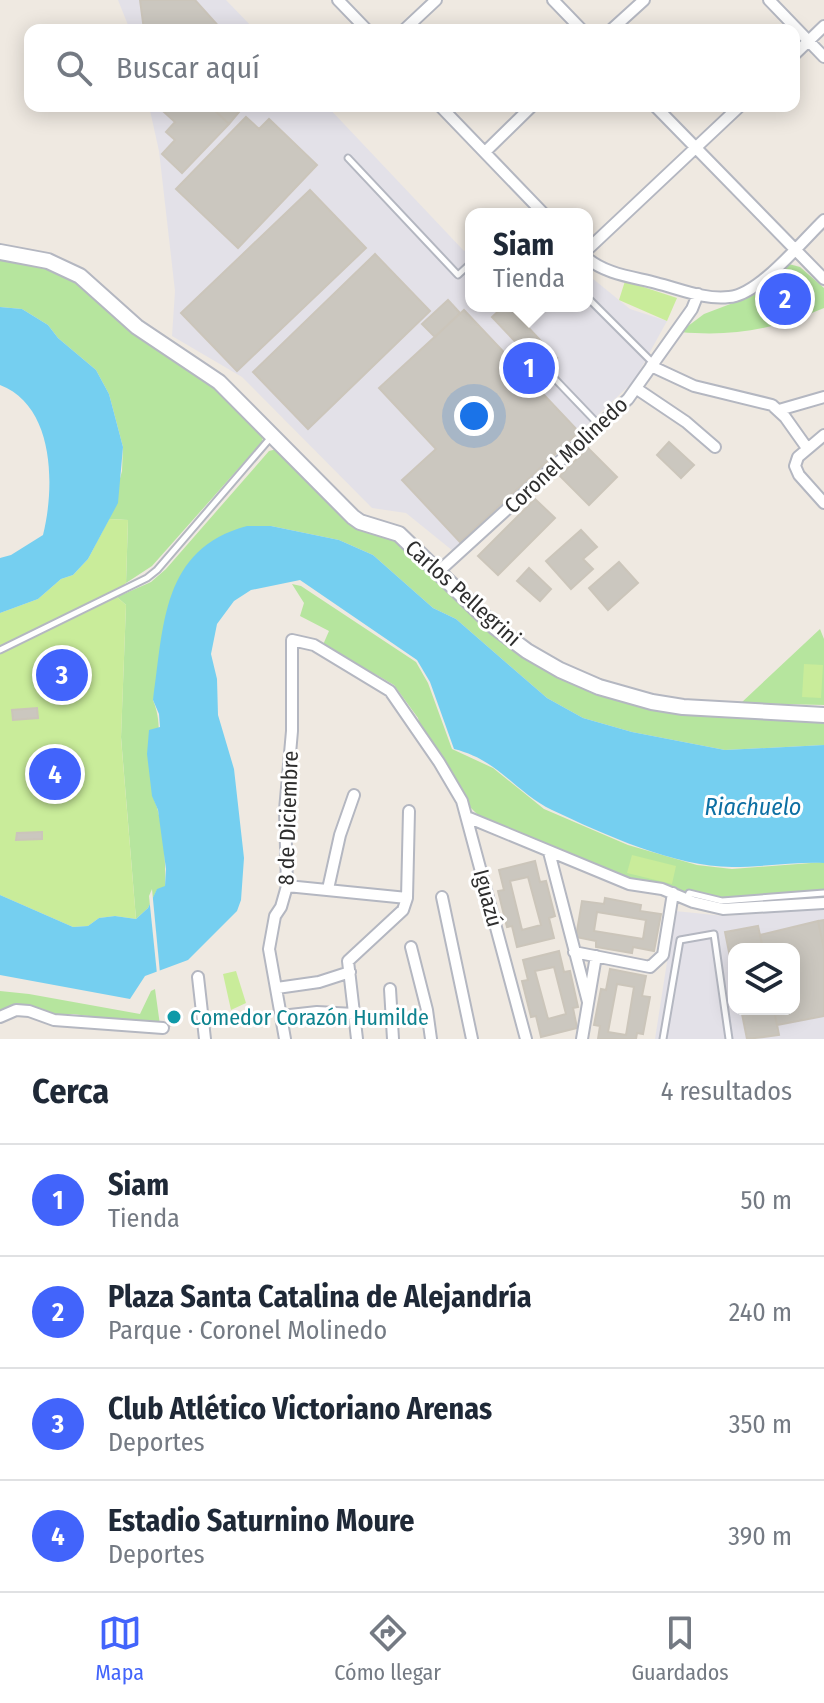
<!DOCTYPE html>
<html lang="es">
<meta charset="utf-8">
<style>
body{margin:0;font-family:"Fira Sans Condensed",sans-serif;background:#f2f2f3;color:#1f2937}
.controls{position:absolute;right:24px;bottom:24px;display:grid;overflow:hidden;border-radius:16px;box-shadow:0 4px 20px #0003}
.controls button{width:72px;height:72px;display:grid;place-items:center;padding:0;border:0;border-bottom:2px solid #e0e1e3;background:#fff;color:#1f2937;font:40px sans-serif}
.you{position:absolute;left:474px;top:416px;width:28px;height:28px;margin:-20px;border:6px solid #fff;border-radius:50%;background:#1a73e8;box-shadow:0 0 0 12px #1a73e833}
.badge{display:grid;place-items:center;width:52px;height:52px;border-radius:50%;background:#4264fb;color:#fff;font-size:26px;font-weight:700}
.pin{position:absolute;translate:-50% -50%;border:4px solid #fff;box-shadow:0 2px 8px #0006}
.popup{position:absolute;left:465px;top:208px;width:128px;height:104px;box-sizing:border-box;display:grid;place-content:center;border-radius:16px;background:#fff;filter:drop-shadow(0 2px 6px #0005);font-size:26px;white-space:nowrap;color:#747a83}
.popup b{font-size:30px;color:#1f2937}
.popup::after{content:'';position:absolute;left:50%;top:100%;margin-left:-16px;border:16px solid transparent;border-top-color:#fff}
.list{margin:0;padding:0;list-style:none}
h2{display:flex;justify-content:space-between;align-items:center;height:104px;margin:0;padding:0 32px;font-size:34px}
h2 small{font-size:26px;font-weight:400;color:#747a83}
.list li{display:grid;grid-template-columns:52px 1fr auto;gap:24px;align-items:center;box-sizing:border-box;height:112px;padding:0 32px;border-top:2px solid #e0e1e3}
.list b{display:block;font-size:30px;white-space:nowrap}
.list p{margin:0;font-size:26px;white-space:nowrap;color:#747a83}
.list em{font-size:26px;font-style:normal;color:#747a83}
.icon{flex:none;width:44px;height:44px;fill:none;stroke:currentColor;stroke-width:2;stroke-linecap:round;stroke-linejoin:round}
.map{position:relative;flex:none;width:824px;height:1039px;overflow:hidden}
.search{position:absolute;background:#fff;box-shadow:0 4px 20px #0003;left:24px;right:24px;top:24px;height:88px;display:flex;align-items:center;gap:20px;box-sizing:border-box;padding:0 28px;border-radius:16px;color:#747a83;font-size:30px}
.sheet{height:552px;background:#fff}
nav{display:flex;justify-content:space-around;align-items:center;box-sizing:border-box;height:112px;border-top:2px solid #e0e1e3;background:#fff;font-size:22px;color:#747a83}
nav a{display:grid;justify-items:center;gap:4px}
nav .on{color:#4264fb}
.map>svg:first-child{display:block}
.industrial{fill:#e3e1e8;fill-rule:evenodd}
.green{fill:#b6e59e}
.pitch{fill:#c9ec9a}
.water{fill:#75cff0}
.pier{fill:#efe9e1}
.building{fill:#cbc7bf;stroke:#cbc5ba;stroke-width:2;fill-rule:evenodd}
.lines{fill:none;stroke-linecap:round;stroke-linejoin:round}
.lane-casing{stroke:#b4b7c1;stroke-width:9}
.street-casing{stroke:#b4b7c1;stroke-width:14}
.secondary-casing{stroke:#b4b7c1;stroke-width:18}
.lane{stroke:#fff;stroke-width:5}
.street{stroke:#fff;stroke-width:10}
.secondary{stroke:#fff;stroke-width:14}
.culture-dot{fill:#0f9aa8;stroke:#fff;stroke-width:3}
.labels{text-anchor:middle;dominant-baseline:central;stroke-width:6;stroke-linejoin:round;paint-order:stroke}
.street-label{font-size:22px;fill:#2e2e2e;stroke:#fff}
.culture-label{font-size:22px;fill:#0d838f;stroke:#fff;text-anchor:start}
.water-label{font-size:24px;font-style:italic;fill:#0d6fa3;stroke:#fff}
</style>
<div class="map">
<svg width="824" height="1039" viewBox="0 0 824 1039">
<rect width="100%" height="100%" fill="#efe9e1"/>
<!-- industrial -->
<path class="industrial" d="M118 0H226L255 30H130Z
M149 106H327L464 251 471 246V306H587V274L630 309 667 321 634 381 453 551 406 513 372 508 242 377 172 336 175 291 159 151Z
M824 909V1039H655L675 911 724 916ZM734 949H794V1009H734Z"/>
<!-- green -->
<path class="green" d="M0 258 33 263 64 273 83 286 115 318 218 388 264 432 262 442 152 566 126 583 128 520 109 519 122 471 123 447 109 394 96 370 58 338 48 325 22 309 0 307Z
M789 264 800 267 824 288V308C775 329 733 337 680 332L704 314 754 295Z
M281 448 343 512 392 534 494 630 598 689 824 721V745L725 750 632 732 583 718 547 698 456 619 433 608 373 555 339 540 271 526 153 700C166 732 153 760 153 793 153 800 157 805 158 811 164 835 166 863 165 887L157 890 148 908 136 919 121 737 126 605 117 597 151 582 166 569 269 451Z
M292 584 301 586 416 662 428 683 452 749 493 768 544 809 628 845 697 865 732 869 824 862V899L711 903 626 880 481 818 467 804 421 729 418 718 394 685 375 674 366 673 322 647 329 631 300 616 304 603Z
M820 629 824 639V705L741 703Z
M155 989 160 1025 73 1014 51 1016 0 1012V991L29 994 140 1014 151 991Z"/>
<!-- pitch -->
<path class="pitch" d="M625 281 677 298 667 321 619 300Z
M109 519 128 520 126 583 117 591V597L126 605 121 738 136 919 115 916 99 918 88 926 73 927 0 895V613L38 599 61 579 73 575 88 559Z
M804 664 823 665 821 698 802 697Z
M632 855 676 866 672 884 627 873Z
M236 971 246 1003 231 1010 223 974Z"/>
<!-- water -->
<path class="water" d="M0 307 22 309 48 325 58 338 96 370 109 394 123 447 118 503 88 559 73 575 61 579 38 599 0 613V558L11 555 43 535C55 487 55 406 0 385Z
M247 526H271L339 540 373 555 433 608 456 619 547 698 583 718 632 732 725 750 824 745V863C793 862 763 867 732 867 675 867 603 834 552 810 515 792 499 760 454 749L430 682 417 660 300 580 251 590 234 601 217 624 211 654 217 679 218 715 234 769 244 858 241 900 237 911 188 960 145 976 130 999 0 975V895L73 927 88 926 99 918 115 916 136 919 148 908 157 889 165 886 166 869 158 810 152 796 147 754 149 730 160 727 159 714 153 700C164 626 161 549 247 526Z"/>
<!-- pier -->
<path class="pier" d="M152 889 160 973 157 974 149 896Z"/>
<!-- building -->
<path class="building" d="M140 0H195L222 30H144Z
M170 106H210L229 124 182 173 162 154 175 140 166 132 175 122 164 112Z
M210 106H244L229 124Z
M246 117 259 129 269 119 317 165 238 248 176 189Z
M310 190 366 248 237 371 181 313Z
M375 254 430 311 308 429 253 372Z
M448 300 460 313 435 337 422 324Z
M504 306H508L557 358 543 371 492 317Z
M464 310 579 432 460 542 402 480 436 449 379 388Z
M669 442 694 465 681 478 657 455Z
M588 448 617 477 589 505 560 476Z
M535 499 555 518 498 575 478 556Z
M581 530 597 547 583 559 593 569 571 589 546 561Z
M619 562 638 583 608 610 589 588Z
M529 568 551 589 540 601 517 581Z
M37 708 38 718 13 720 12 710Z
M42 832V839L16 840 17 833Z
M535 861 540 882 546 881 555 916 549 918 554 938 517 947 512 926 507 927 498 891 504 890 499 870ZM528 877 541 925 522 930 510 881Z
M605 898 641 905 640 911 661 914 654 951 633 947 632 953 596 947V941L576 937 582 901 604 904ZM597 912 646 920 643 939 594 931Z
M824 920V949L818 921Z
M818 921 824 949V1016L777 1025 774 1009H794V949H763L760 935Z
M758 926 763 949H734V977L725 932Z
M559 951 564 972 570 971 578 1007 573 1008 577 1028 541 1037 536 1016 531 1017 522 981 528 980 523 960ZM554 967 566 1014 548 1019 535 971Z
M610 969 646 976 642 996 650 997 643 1034 637 1033 636 1039H598L600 1026 594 1025 601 989 606 990ZM617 984 634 987 626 1035 608 1032Z
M741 1009H774L779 1035 747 1039Z
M179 1011 180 1022 169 1026 167 1013Z"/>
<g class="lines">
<defs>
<path id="lane" d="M348 158 458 275 471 263
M587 297 652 362
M555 379 599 425
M0 650 147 578 157 570 272 436
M687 898 689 893 722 901 824 893
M663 1039 680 940 714 934 729 1039"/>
<path id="street" d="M338 0 367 30
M553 0 582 30
M769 0 824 57
M404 30 436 0
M611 30 644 0
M794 55 824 26
M440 106 544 214
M655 106 824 279
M485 152 532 106
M587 250 740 106
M587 258C605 274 633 277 656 283 680 289 705 300 729 297 759 295 802 241 824 220
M651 366 694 386 772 405 785 417 807 448
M637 389 686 422 715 447
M779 410 824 397
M824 435 798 457 795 466 799 475 824 503
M438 572 628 399 692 309 698 294
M467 817 629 884 662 889 693 902 723 909 824 903
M549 852 588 1002
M287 886 407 898
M328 889 340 835 354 795
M442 897 472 1039
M411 947 427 1010 431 1039
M574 952 650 967 663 955 673 893
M198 977 205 1039
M277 988 319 982 350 972
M390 989 393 1039
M281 1016 317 1012 354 1014
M0 1017 16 1010 29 1011 54 1020 163 1028
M285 1039 269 949 275 916 281 907 287 886 285 810 292 731V640L314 645 390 691 439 762 462 801 526 1039
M357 1039 348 961 403 910 407 898 409 811
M582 1039 596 956"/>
<path id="secondary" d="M0 252 48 261 80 276 137 327 219 382 353 517 360 522 399 534 495 627 527 651 560 670 599 687 652 702 683 707 824 715"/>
</defs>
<!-- lane casing -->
<use href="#lane" class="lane-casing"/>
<!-- street casing -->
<use href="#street" class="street-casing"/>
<!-- secondary casing -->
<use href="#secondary" class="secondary-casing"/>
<!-- lane -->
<use href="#lane" class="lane"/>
<!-- street -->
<use href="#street" class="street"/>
<!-- secondary -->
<use href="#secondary" class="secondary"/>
</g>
<!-- markers -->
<circle class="culture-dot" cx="174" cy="1017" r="8"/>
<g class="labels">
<!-- street labels -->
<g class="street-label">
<text transform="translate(566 455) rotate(-43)">Coronel Molinedo</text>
<text transform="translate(463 593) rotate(42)">Carlos Pellegrini</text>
<text transform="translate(288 818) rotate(-88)">8 de Diciembre</text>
<text transform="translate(488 898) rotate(75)">Iguazú</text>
</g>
<!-- culture labels -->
<g class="culture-label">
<text x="190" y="1017">Comedor Corazón Humilde</text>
</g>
<!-- water labels -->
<g class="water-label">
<text x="753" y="807">Riachuelo</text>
</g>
</g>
</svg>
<div class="controls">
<button><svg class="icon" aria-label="layers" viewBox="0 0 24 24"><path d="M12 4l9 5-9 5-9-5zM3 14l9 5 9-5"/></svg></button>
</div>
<div class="you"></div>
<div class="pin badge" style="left:529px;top:368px">1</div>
<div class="popup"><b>Siam</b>Tienda</div>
<div class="pin badge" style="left:785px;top:299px">2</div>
<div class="pin badge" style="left:62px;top:675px">3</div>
<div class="pin badge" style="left:55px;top:774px">4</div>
<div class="search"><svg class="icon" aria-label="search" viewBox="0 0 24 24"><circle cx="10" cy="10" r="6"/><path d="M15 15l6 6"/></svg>Buscar aquí</div>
</div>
<section class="sheet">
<h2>Cerca<small>4 resultados</small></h2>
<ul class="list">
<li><span class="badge">1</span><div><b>Siam</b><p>Tienda</p></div><em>50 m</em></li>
<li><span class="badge">2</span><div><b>Plaza Santa Catalina de Alejandría</b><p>Parque · Coronel Molinedo</p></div><em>240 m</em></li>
<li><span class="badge">3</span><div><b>Club Atlético Victoriano Arenas</b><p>Deportes</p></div><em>350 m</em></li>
<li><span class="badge">4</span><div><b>Estadio Saturnino Moure</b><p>Deportes</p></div><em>390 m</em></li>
</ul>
</section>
<nav>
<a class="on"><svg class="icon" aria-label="map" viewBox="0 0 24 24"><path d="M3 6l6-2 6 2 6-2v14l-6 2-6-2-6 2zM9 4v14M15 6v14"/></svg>Mapa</a>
<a><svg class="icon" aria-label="directions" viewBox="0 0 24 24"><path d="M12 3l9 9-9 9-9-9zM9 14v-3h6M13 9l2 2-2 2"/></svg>Cómo llegar</a>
<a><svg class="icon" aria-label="saved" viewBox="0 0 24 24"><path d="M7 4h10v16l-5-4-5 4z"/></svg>Guardados</a>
</nav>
